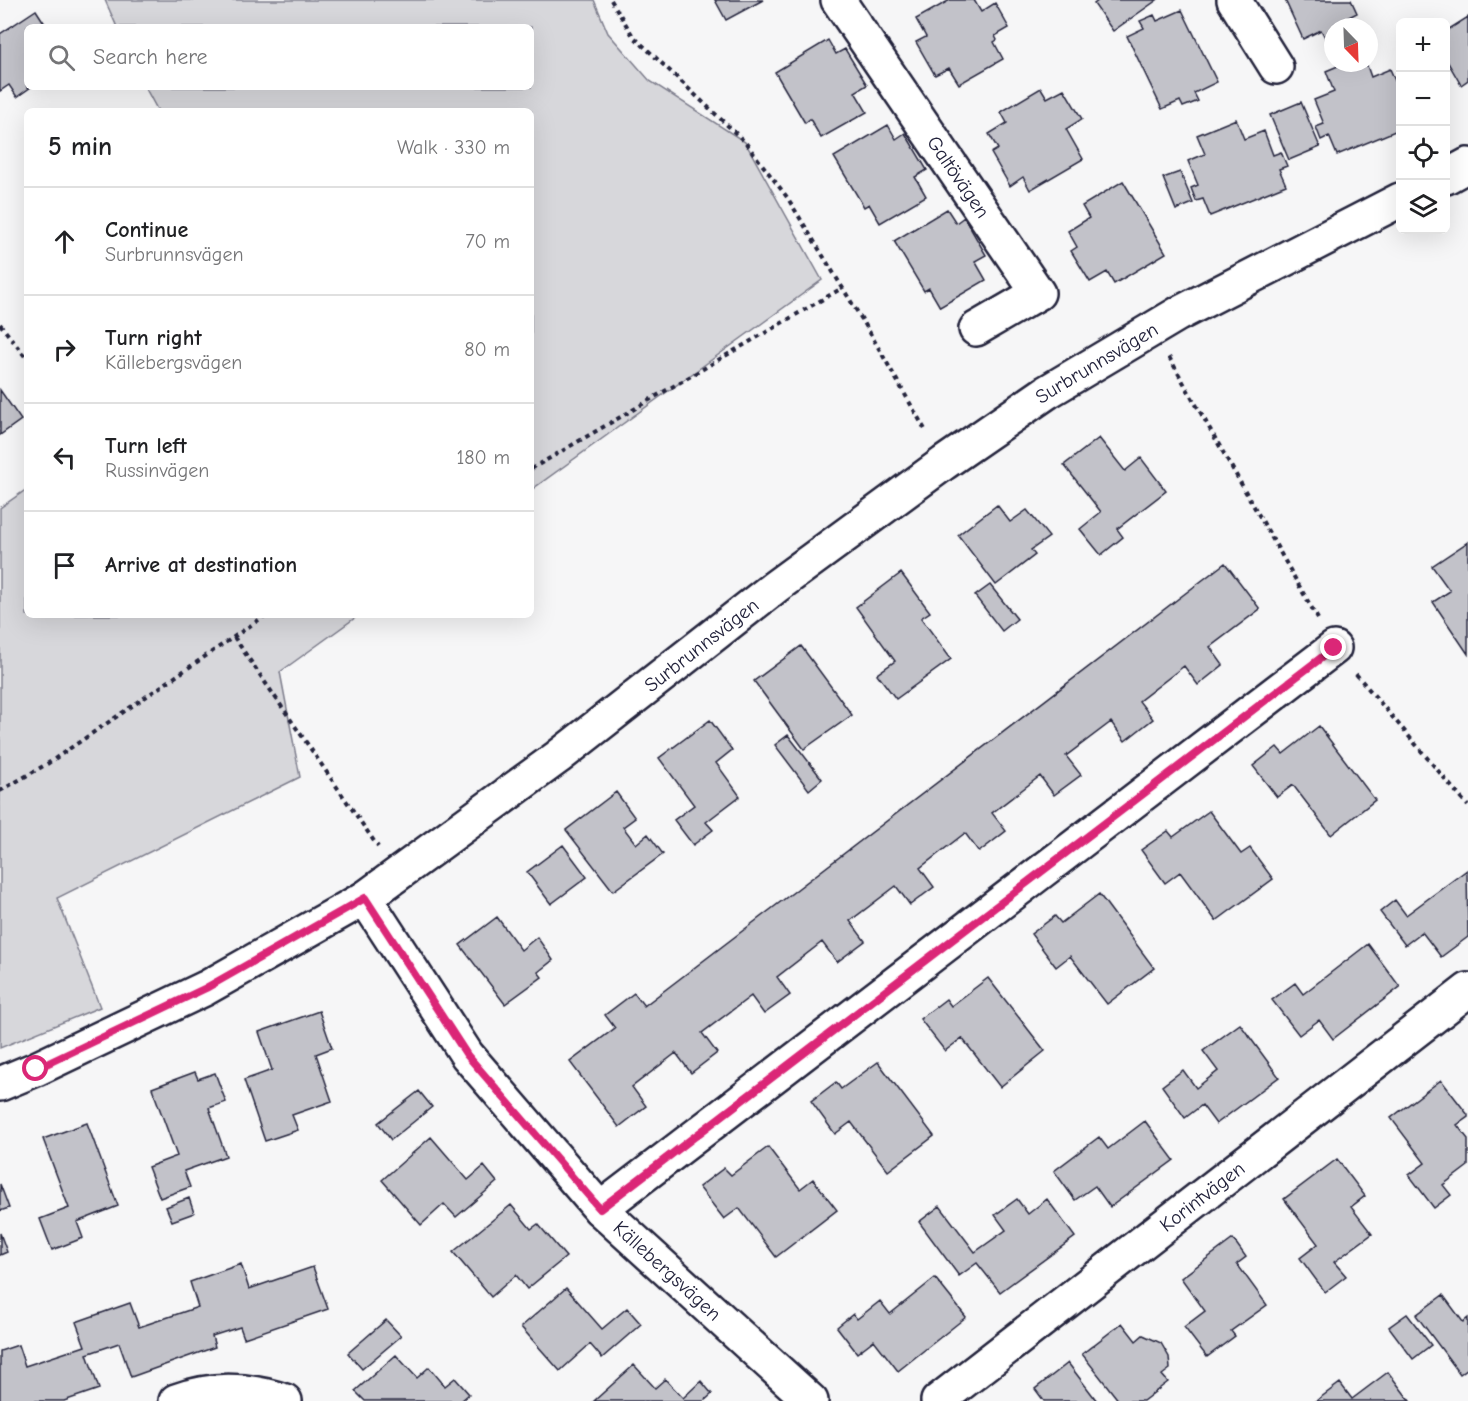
<!DOCTYPE html>
<meta charset="utf-8">
<style>
body{margin:0;font-family:"Comic Neue",sans-serif;background:#f6f6f6;color:#202124}
.controls{position:absolute;right:18px;top:18px;display:grid;overflow:hidden;border-radius:9px;box-shadow:0 6px 24px #0002}
.controls button{width:54px;height:54px;display:grid;place-items:center;padding:0;border:0;border-bottom:2px solid #e0e0e0;background:#fff;color:#202124;font:30px sans-serif}
.compass{position:absolute;left:1324px;top:18px;width:54px;height:54px;border-radius:50%;background:#fff;box-shadow:0 6px 24px #0002;rotate:157deg}
.stop{position:absolute;width:18px;height:18px;margin:-14px;border:4px solid #db2777;border-radius:50%;background:#fff}
.stop.end{background:#db2777;border-color:#fff;box-shadow:0 2px 6px #0008}
.list{margin:0;padding:0;list-style:none}
h2{display:flex;justify-content:space-between;align-items:center;height:78px;margin:0;padding:0 24px;font-size:26px}
h2 small{font-size:20px;font-weight:400;color:#757577}
.list li{display:grid;grid-template-columns:39px 1fr auto;gap:18px;align-items:center;box-sizing:border-box;height:108px;padding:0 24px;border-top:2px solid #e0e0e0}
.list b{display:block;font-size:22px;white-space:nowrap}
.list p{margin:0;font-size:20px;white-space:nowrap;color:#757577}
.list em{font-size:20px;font-style:normal;color:#757577}
.icon{flex:none;width:33px;height:33px;fill:none;stroke:currentColor;stroke-width:2;stroke-linecap:round;stroke-linejoin:round}
.map{position:relative;flex:none;width:1468px;height:1401px;overflow:hidden}
.search{position:absolute;background:#fff;box-shadow:0 6px 24px #0002;left:24px;top:24px;width:510px;height:66px;display:flex;align-items:center;gap:15px;box-sizing:border-box;padding:0 21px;border-radius:9px;color:#757577;font-size:22px}
.panel{position:absolute;background:#fff;box-shadow:0 6px 24px #0002;left:24px;top:108px;width:510px;height:510px;border-radius:9px}
.map>svg:first-child{display:block}
.green{fill:#d7d7db;stroke:#7c7c8b;stroke-width:1.5}
.building{fill:#c2c2c9;stroke:#22223b;stroke-width:1.5}
.lines{fill:none;stroke-linecap:round;stroke-linejoin:round}
.minor-casing{stroke:#22223b;stroke-width:38}
.path{stroke:#22223b;stroke-width:4;stroke-dasharray:4.5 4.5;stroke-linecap:butt}
.minor{stroke:#fff;stroke-width:33}
.route{stroke:#db2777;stroke-width:8}
.labels{text-anchor:middle;dominant-baseline:central;stroke-width:4.5;stroke-linejoin:round;paint-order:stroke}
.street-label{font-size:20px;fill:#22223b;stroke:#fff}
</style>
<div class="map">
<svg width="1468" height="1401" viewBox="0 0 1468 1401">
<rect width="100%" height="100%" fill="#f6f6f7"/>
<filter id="ink" filterUnits="userSpaceOnUse"><feTurbulence type="fractalNoise" baseFrequency=".0167" numOctaves="2"/><feDisplacementMap in="SourceGraphic" scale="12" xChannelSelector="R" yChannelSelector="G"/><feConvolveMatrix kernelMatrix="1 2 1 2 8 2 1 2 1" color-interpolation-filters="sRGB"/></filter>
<g filter="url(#ink)">
<!-- green -->
<path class="green" d="M105 0H594L608 33 650 81 745 142 822 280 531 490V111H158L145 87H531V27H117Z
M27 489V615H359L280 672 300 777 57 898 100 1007 0 1048V508Z"/>
<!-- building -->
<path class="building" d="M715 0H763L726 20Z
M950 0H974L981 12 995 3 1009 28 995 36 997 40 994 42 1003 59 959 84 949 68 935 75 916 42 926 37 916 19Z
M1099 0H1157L1113 31 1094 4Z
M1285 0H1351L1357 13 1335 24 1336 27H1333V36L1326 39 1321 30 1303 39Z
M36 10 47 27H27V87H31L17 97 9 85 0 91V34Z
M1182 10 1217 82 1194 93 1198 101 1183 107 1180 101 1162 109 1127 36 1144 28 1140 21 1154 15 1157 21Z
M1468 17V80L1461 85 1446 59V31Z
M828 40 836 54 845 49 867 85 855 92 867 112 821 138 810 119 805 123 775 72Z
M1345 63H1366L1371 77 1390 69 1400 92V129L1337 155 1329 136 1321 140 1316 127 1324 124 1314 100 1334 92 1326 71Z
M1041 88 1047 98 1064 89 1082 119 1066 129 1083 159 1030 190 1023 177 1010 186 991 153 998 149 989 134 1007 123 1001 112Z
M1301 102 1320 147 1289 160 1270 115Z
M1236 119 1244 139 1264 131 1273 155 1281 152 1287 166 1279 169 1286 185 1210 216 1203 199 1196 201 1191 188 1198 185 1188 161 1205 154 1197 135Z
M888 125 896 139 905 133 927 170 915 177 926 196 880 223 869 204 864 207 834 157Z
M1180 172 1193 203 1176 210 1163 178Z
M1123 181 1166 253 1114 284 1107 272 1090 282 1071 251 1077 247 1068 231 1089 218 1082 206Z
M947 209 956 223 964 217 986 255 975 261 986 280 940 307 929 288 924 291 894 241Z
M0 390 21 420 0 435Z
M1099 438 1125 471 1141 458 1166 491 1117 529 1123 537 1101 555 1080 529 1101 512 1064 465Z
M997 505 1010 522 1027 510 1049 537 1031 550 1035 555 996 585 958 535Z
M1468 542V654L1433 602 1450 591 1432 566Z
M1225 563 1260 609 1210 647 1223 665 1198 685 1184 666 1139 701 1153 719 1125 741 1111 722 1066 756 1081 775 1054 795 1040 776 992 813 1006 831 979 852 965 833 920 868 934 887 910 905 896 886 850 921 865 941 837 962 822 942 777 977 790 995 764 1014 751 996 702 1033 717 1053 691 1073 676 1053 632 1087 646 1106 619 1127 570 1062 615 1028 605 1015 634 993 644 1006Z
M901 573 930 612 921 618 951 659 896 699 877 674 895 661 856 607Z
M990 585 1017 619 1002 631 975 596Z
M801 646 852 715 804 749 754 681Z
M710 720 732 750 716 763 740 796 706 822 713 830 693 845 674 820 694 805 659 758Z
M1319 726 1375 800 1331 835 1293 785 1277 797 1253 766 1277 747 1283 754Z
M788 735 822 779 809 790 775 745Z
M616 792 635 818 623 827 636 844 648 834 663 854 613 891 566 830Z
M1209 811 1241 854 1250 848 1273 879 1216 921 1180 872 1165 883 1141 850 1168 831 1173 837Z
M563 845 587 877 551 904 527 872Z
M1467 870 1468 937 1441 957 1422 932 1405 945 1380 912 1395 900 1406 915Z
M1099 894 1154 968 1107 1004 1070 956 1056 967 1031 934 1055 916 1061 923Z
M497 917 521 950 537 937 553 960 538 972 542 977 505 1004 460 945Z
M1368 944 1400 987 1333 1039 1319 1020 1299 1035 1272 1000 1295 983 1303 994Z
M988 978 1045 1051 1000 1087 962 1038 945 1051 920 1019 946 999 951 1006Z
M319 1011 332 1048 316 1054 332 1101 292 1115 298 1130 265 1141 244 1080 272 1070 259 1032Z
M1240 1024 1279 1077 1216 1124 1202 1105 1185 1118 1162 1086 1183 1070 1196 1088 1218 1071 1203 1051Z
M878 1062 934 1136 888 1171 851 1122 835 1134 811 1101 836 1082 841 1089Z
M195 1072 198 1079 215 1073 226 1102 209 1108 226 1156 184 1171 190 1187 160 1198 148 1167 177 1156 152 1088Z
M1441 1080 1468 1115V1117L1457 1125 1468 1139V1166L1443 1185 1451 1195 1434 1208 1409 1175 1425 1163 1391 1118Z
M419 1091 432 1107 391 1140 378 1123Z
M1145 1121 1174 1160 1110 1207 1095 1186 1075 1200 1054 1171 1099 1137 1108 1149Z
M87 1123 118 1206 77 1222 83 1238 52 1250 40 1219 69 1208 43 1139Z
M431 1137 468 1180 484 1166 497 1182 456 1217 444 1204 421 1225 382 1180Z
M768 1147 800 1189 813 1179 837 1210 776 1257 739 1208 724 1219 699 1187 724 1168 731 1175Z
M1337 1159 1365 1196 1351 1207 1372 1234 1334 1262 1346 1276 1325 1292 1300 1258 1318 1244 1284 1199Z
M0 1184 9 1208 0 1211Z
M189 1198 194 1213 172 1221 166 1207Z
M1017 1199 1028 1214 1047 1199 1075 1237 1000 1292 977 1263 959 1276 919 1222 940 1206 975 1252 1006 1230 995 1215Z
M511 1205 531 1229 538 1224 566 1257 527 1289 516 1275 491 1297 453 1252Z
M0 1233 7 1252 0 1255Z
M1233 1239 1246 1257 1237 1264 1267 1305 1231 1331 1235 1336 1207 1357 1184 1327 1205 1311 1181 1278Z
M241 1264 249 1289 313 1267 328 1309 244 1338 240 1327 212 1336 215 1347 131 1377 119 1343 87 1354 99 1389 64 1401H0V1351L18 1345 25 1366 85 1346 76 1322 130 1303 139 1327 198 1307 190 1282Z
M935 1278 966 1317 898 1371 874 1340 857 1353 837 1327 853 1314 857 1319 880 1301 890 1314Z
M566 1288 602 1329 627 1308 641 1324 602 1358 590 1344 560 1371 521 1327Z
M1443 1295 1463 1322 1468 1318V1368L1460 1374 1416 1315Z
M1407 1314 1431 1345 1413 1359 1389 1327Z
M386 1320 401 1336 362 1369 348 1353Z
M1122 1323 1136 1341 1143 1335 1161 1343 1169 1357 1170 1369 1162 1375 1168 1382 1143 1401H1119L1082 1354Z
M396 1355 417 1378 429 1367 445 1386 455 1378 469 1394 461 1401H365L355 1391Z
M1068 1363 1097 1401H1044L1035 1389Z
M634 1365 655 1388 665 1379 683 1398 701 1381 712 1394 704 1401H594Z
M1388 1372 1410 1401H1316L1340 1383 1352 1399Z"/>
<g class="lines">
<defs>
<g id="minor">
<path id="s1" d="M838 0 1038 293 976 329"/>
<path d="M1234 0 1276 67"/>
<path d="M1446 177 1468 165"/>
<path id="s2" d="M365 898 467 1055 600 1209 811 1401"/>
<path id="s3" d="M0 1084 36 1069 206 988 365 898 558 757 775 587 944 463 1047 392 1178 314 1400 200"/>
<path d="M600 1209 1334 648"/>
<path d="M176 1401C212 1387 249 1389 285 1401"/>
<path id="s4" d="M938 1401 1468 990"/>
</g>
</defs>
<!-- minor casing -->
<use href="#minor" class="minor-casing"/>
<!-- path -->
<path class="path" d="M611 0 633 36 745 142 787 197 866 326 927 433
M0 324 27 359
M1169 357 1318 619
M531 469 842 288
M234 637 378 847
M1356 674 1468 806
M0 791 47 764 266 615"/>
<!-- minor -->
<use href="#minor" class="minor"/>
</g>
</g>
<g class="lines" filter="url(#ink)">
<!-- route -->
<path class="route" d="M36 1069 206 988 365 898 467 1055 600 1209 1334 648"/>
</g>
<g class="labels">
<!-- street labels -->
<g class="street-label">
<text stroke="none"><textPath href="#s1" startOffset="214">Galtövägen</textPath></text>
<text stroke="none"><textPath href="#s3" startOffset="1317">Surbrunnsvägen</textPath></text>
<text stroke="none"><textPath href="#s3" startOffset="831">Surbrunnsvägen</textPath></text>
<text stroke="none"><textPath href="#s4" startOffset="334">Korintvägen</textPath></text>
<text stroke="none"><textPath href="#s2" startOffset="482">Källebergsvägen</textPath></text>
</g>
</g>
</svg>
<div class="controls">
<button>+</button>
<button>−</button>
<button><svg class="icon" aria-label="locate" viewBox="0 0 24 24"><circle cx="12" cy="12" r="6"/><path d="M12 2v4M12 18v4M2 12h4M18 12h4"/></svg></button>
<button><svg class="icon" aria-label="layers" viewBox="0 0 24 24"><path d="M12 4l9 5-9 5-9-5zM3 14l9 5 9-5"/></svg></button>
</div>
<svg class="compass" viewBox="-18 -18 36 36"><path d="M0-13l5 13h-10z" fill="#e53935"/><path d="M0 13l5-13h-10z" fill="#757577"/></svg>
<div class="stop" style="left:36px;top:1069px"></div>
<div class="stop end" style="left:1334px;top:648px"></div>
<div class="search"><svg class="icon" aria-label="search" viewBox="0 0 24 24"><circle cx="10" cy="10" r="6"/><path d="M15 15l6 6"/></svg>Search here</div>
<section class="panel">
<h2>5 min<small>Walk · 330 m</small></h2>
<ul class="list">
<li><svg class="icon" aria-label="ahead" viewBox="0 0 24 24"><path d="M12 20V5M6 11l6-6 6 6"/></svg><div><b>Continue</b><p>Surbrunnsvägen</p></div><em>70 m</em></li>
<li><svg class="icon" aria-label="right" viewBox="0 0 24 24"><path d="M7 20v-9h11M14 6l5 5-5 5"/></svg><div><b>Turn right</b><p>Källebergsvägen</p></div><em>80 m</em></li>
<li><svg class="icon" aria-label="left" viewBox="0 0 24 24"><path d="M17 20v-9H6M10 6l-5 5 5 5"/></svg><div><b>Turn left</b><p>Russinvägen</p></div><em>180 m</em></li>
<li><svg class="icon" aria-label="arrive" viewBox="0 0 24 24"><path d="M6 21V4h12l-3 4 3 4H6"/></svg><div><b>Arrive at destination</b></div></li>
</ul>
</section>
</div>
